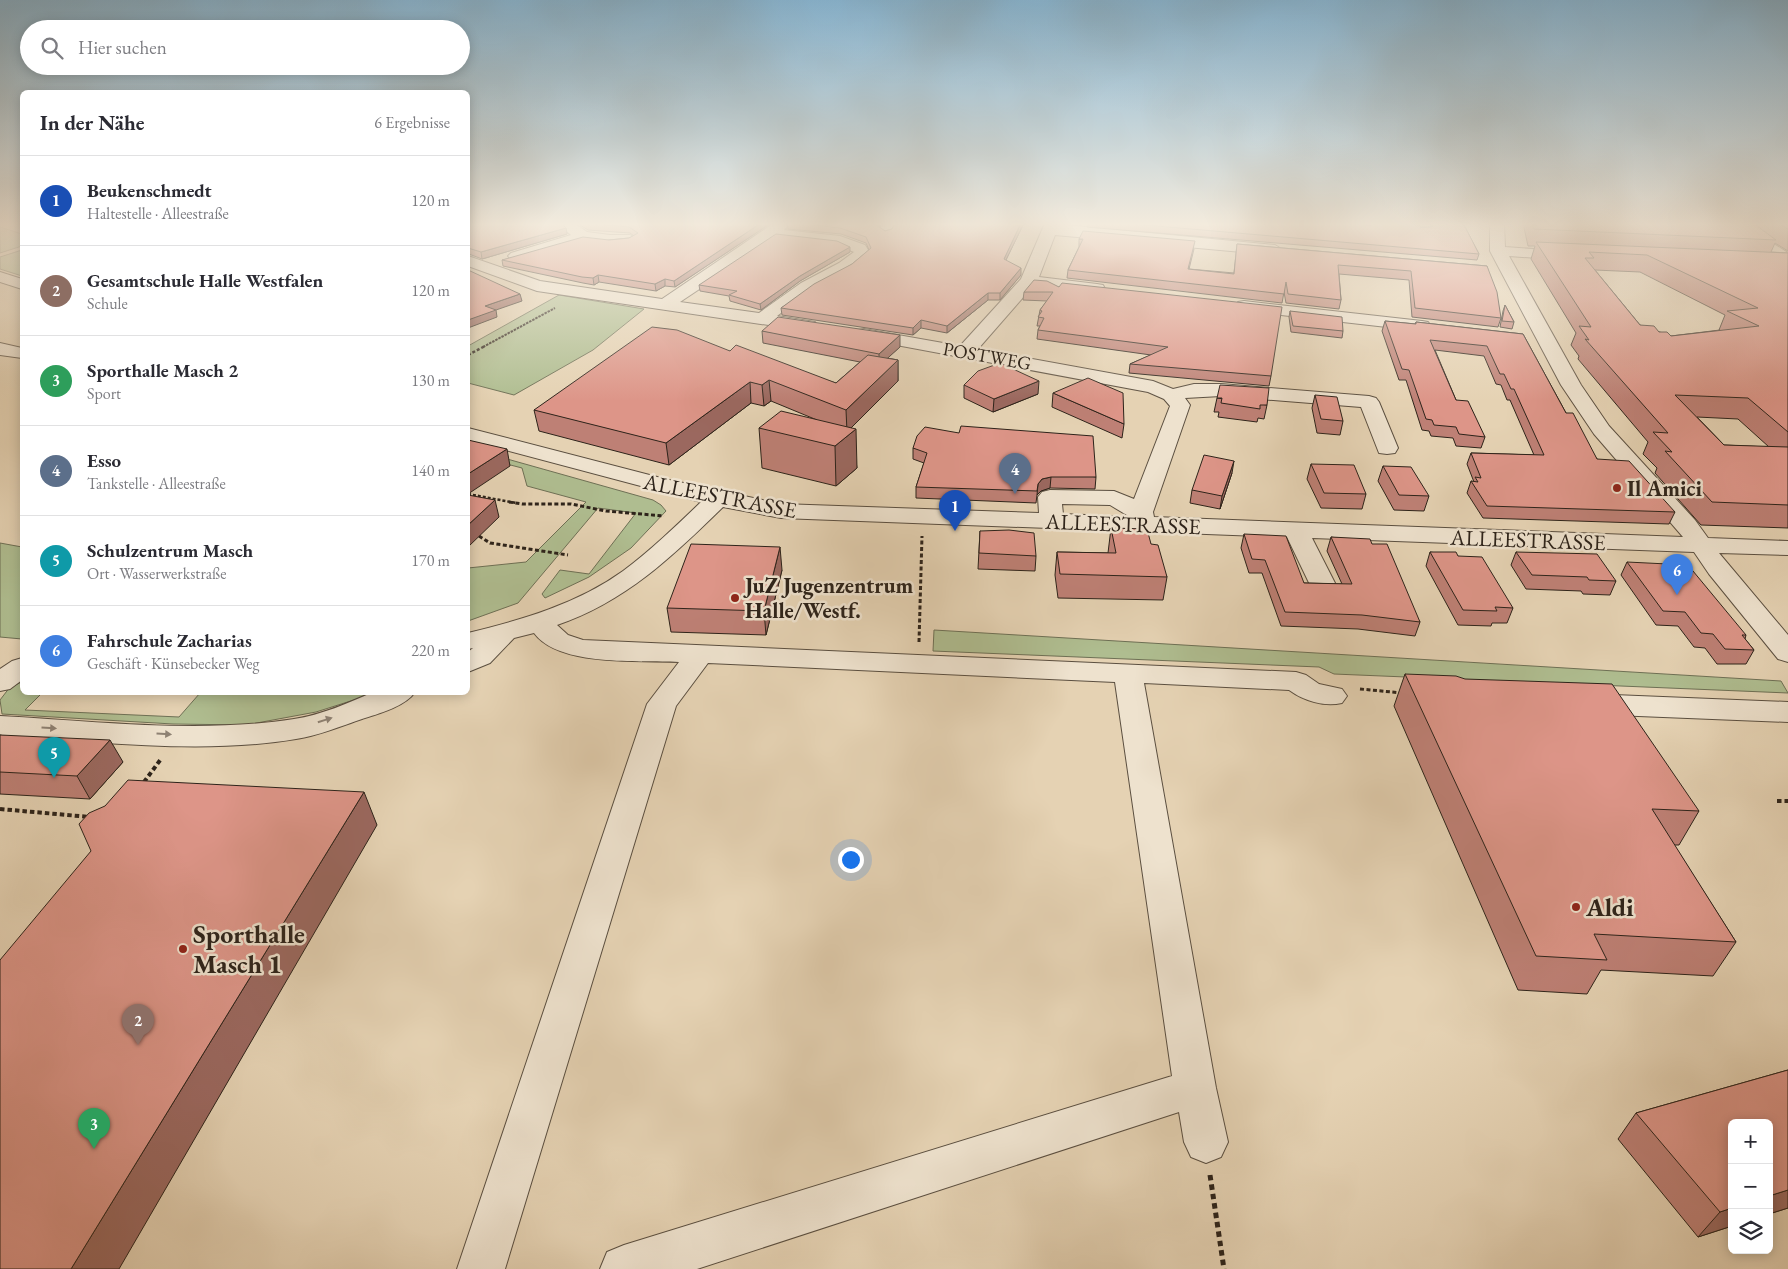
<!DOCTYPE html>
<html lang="de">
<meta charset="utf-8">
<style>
body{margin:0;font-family:"EB Garamond",serif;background:#f7f7f7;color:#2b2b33}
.controls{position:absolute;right:15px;bottom:15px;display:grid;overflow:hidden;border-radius:8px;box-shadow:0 2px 12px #0003}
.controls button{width:45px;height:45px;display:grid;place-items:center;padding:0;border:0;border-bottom:1px solid #e1e1e2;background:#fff;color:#2b2b33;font:25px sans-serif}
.you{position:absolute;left:850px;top:859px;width:18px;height:18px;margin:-12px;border:4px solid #fff;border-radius:50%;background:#1a73e8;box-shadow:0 0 0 8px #1a73e833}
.badge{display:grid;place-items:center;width:32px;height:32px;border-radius:50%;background:#ea580c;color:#fff;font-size:16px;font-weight:700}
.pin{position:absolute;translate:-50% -41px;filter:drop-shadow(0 1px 2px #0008)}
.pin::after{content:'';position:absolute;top:26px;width:18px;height:15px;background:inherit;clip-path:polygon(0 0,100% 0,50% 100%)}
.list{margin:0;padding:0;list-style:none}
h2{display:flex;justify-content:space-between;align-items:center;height:65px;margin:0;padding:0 20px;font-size:21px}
h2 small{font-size:16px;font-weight:400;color:#7c7c81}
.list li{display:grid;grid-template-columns:32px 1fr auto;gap:15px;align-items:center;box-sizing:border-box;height:90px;padding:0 20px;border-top:1px solid #e1e1e2}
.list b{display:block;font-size:19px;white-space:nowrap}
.list p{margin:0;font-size:16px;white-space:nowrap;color:#7c7c81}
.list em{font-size:16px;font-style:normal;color:#7c7c81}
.icon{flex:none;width:28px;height:28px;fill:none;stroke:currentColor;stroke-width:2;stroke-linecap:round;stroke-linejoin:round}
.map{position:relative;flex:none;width:1788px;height:1269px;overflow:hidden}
.search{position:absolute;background:#fff;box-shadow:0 2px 12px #0003;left:20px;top:20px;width:450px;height:55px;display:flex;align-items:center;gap:12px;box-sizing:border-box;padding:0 18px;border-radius:28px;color:#7c7c81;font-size:19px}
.panel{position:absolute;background:#fff;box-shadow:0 2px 12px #0003;left:20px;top:90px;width:450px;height:605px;border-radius:8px}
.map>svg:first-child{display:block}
.green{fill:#afbd90;stroke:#6e7055}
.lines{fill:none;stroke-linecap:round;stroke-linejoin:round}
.minor-casing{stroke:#5b4f40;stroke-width:2}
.path-far4{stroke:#2d231a;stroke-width:2;stroke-dasharray:2.5 1;stroke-linecap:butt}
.path-far3{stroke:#2d231a;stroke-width:2.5;stroke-dasharray:3 2;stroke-linecap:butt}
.path-far2{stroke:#2d231a;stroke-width:3;stroke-dasharray:4 2.5;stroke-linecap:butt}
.path-far1{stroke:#2d231a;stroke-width:4;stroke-dasharray:4.5 3;stroke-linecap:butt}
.path{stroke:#2d231a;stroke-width:5;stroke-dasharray:5.5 4;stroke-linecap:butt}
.minor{fill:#eee2ce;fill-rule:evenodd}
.wall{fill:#be8075;stroke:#2d231a;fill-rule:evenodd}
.shaded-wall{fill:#9b685f;stroke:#2d231a}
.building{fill:#dd9588;stroke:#2d231a;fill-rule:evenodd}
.oneway{fill:#8e8274}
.poi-dot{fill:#8f2418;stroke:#eee2ce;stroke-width:2}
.labels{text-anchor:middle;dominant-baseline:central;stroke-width:5;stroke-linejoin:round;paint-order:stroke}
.far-street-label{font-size:19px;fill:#2d231a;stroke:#eee2ce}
.poi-label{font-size:22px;font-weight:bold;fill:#2d231a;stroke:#eee2ce;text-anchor:start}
.street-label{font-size:22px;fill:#2d231a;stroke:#eee2ce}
.near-poi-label{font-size:26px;font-weight:bold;fill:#2d231a;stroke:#eee2ce;text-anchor:start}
</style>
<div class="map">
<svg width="1788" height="1269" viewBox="0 0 1788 1269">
<rect width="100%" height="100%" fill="#e5d2b3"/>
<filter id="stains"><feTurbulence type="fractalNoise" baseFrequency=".004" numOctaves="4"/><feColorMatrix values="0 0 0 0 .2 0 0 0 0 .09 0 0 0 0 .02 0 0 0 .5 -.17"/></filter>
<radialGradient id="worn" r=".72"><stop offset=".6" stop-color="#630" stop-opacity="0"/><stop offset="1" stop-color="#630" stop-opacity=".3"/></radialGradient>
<!-- green -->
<path class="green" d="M0 227 22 234V246L0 253Z
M22 250V276L0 269V257Z
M559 295 644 309 593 350 514 395 468 383V346Z
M468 448 653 500 661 505 666 511 631 548 589 577 545 598 542 594 560 570 589 574 636 513 598 508 518 603 468 621V568L526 562 586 502 527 486 522 468 468 454Z
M0 543 22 547V639L0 637Z
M934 630 1781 681 1788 693 1334 674 1319 667 933 651Z
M22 682V692L42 693 25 710 179 717 200 693H376L316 712 246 725 173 724 2 714 0 700 10 687Z"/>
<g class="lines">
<defs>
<path id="minor" d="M557 223H574L587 232 610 235H630L637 239C628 252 595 239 581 241 563 245 528 264 511 259L508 256 511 253 571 235Z
M774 223H790L784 230 840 236 865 245 870 253 851 269 813 289 777 316 815 322 818 326 815 330 809 331 537 291 468 266V256L540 281 662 299ZM776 238 838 245 854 252 839 263 801 283 759 313 680 302Z
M883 223H898L890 234 885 235 878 231Z
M1045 223 1275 245 1283 250 1275 255 1055 235 1039 277 1097 284 1103 285 1105 289 1103 293 1097 294 1033 286 978 349 1153 381 1173 389 1194 384H1221L1369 396 1376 398 1379 402 1398 448 1395 453 1387 454 1379 453 1361 407 1221 396 1185 398 1190 405 1153 512 1154 517 1683 537 1594 434 1561 385 1490 251V223H1504L1505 247 1574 252 1577 255 1574 258 1569 260 1509 256 1581 385 1609 426 1695 520 1708 538 1788 541V555L1719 553 1788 635V662L1778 659 1709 574 1694 552 1312 538 1337 587 1333 593 1324 595 1315 593 1311 587 1287 537 781 518 723 507C673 556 625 602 557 625L568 635 583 640 1296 672 1306 675 1319 684 1342 689 1347 696 1342 703C1324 707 1304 701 1289 690L1144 683 1216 1088 1228 1142 1221 1157 1206 1163 1191 1157 1184 1142 1179 1112 697 1269H600L607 1252 624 1245 1172 1076 1115 682 708 663 676 706 505 1269H457L647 704 679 662C639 660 559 667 534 633L514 638 490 663 468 672V652L473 648 468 649V633C522 620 577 604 623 571 651 550 676 526 701 502L468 440V428L665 479 781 504 1039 513 1038 497 1042 492 1050 490 1114 491 1134 499 1170 406 1164 399 1148 392 864 339 858 338 855 334 858 330 864 329 960 346 1021 279ZM1062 504 1110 505 1130 517 1063 514Z
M1417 223H1431L1429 232H1419Z
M1724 223H1741L1788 253V265L1782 263Z
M0 272 22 279V289L0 282Z
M1244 301 1422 321 1428 322 1431 326 1428 330 1422 331 1238 310 1235 306 1238 302Z
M0 343 22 348V358L0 355Z
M22 658V680L10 689 0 691V669L12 661Z
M373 692H415C406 706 378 714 362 719 341 726 318 736 296 739 202 755 95 741 0 736V716C95 721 200 734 294 719 321 715 349 703 373 692Z
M1589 694 1788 702V722L1589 714 1578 711 1574 704 1578 697Z"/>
</defs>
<!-- minor casing -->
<use href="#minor" class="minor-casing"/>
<!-- path-far4 -->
<path class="path-far4" d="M483 347 555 308"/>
<!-- path-far3 -->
<path class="path-far3" d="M468 355 485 346
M468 494 516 503"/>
<!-- path-far2 -->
<path class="path-far2" d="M509 502 522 504H571L606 511 664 516
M479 536 490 543 568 555
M919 642 922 536
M1360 689 1402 693"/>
<!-- path-far1 -->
<path class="path-far1" d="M144 782 161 759
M1777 801H1788
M0 809 90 817"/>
<!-- path -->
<path class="path" d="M1210 1175 1224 1269"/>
<!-- minor -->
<use href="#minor" class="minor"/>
</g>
<!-- wall -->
<path class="wall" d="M468 223 566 228 567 234 482 259 469 254 468 256Z
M577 223H771L675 287 665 286 656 291 599 282 594 285 583 283 503 266 502 260 609 240 629 238 634 236 630 233 588 230Z
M787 223H882L879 227 885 231 892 229 895 223H1024L1006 260 1021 275 1000 300H988L947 333 921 328 913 335 782 315 781 308 852 264 869 250 866 243 841 234 788 229Z
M1084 223H1364L1365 225H1371L1420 227H1431L1432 223H1463L1479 254 1477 260 1087 227 1088 224Z
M1523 223H1788V251L1775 243 1771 252 1788 253V528L1701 525 1655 473 1657 468 1643 454 1648 442 1578 359 1579 356 1571 345 1576 333 1531 259 1535 246H1528ZM1595 270 1640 272 1725 315 1719 330H1720L1671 336 1640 325ZM1697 417 1738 419 1769 447 1724 445Z
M1079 239 1194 249 1189 269 1234 273 1237 244 1487 266 1501 318 1498 327 1412 317 1409 280 1339 274 1341 300 1339 309 1286 303 1284 292 1282 303 1067 278 1068 270 1079 247Z
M850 252 800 281 761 310 730 301 729 296 700 291 699 285Z
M1059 287 1271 376 1269 386 1129 373 1130 364 1151 355 1037 339 1038 330 1040 326H1037L1040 310 1047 301 1023 300 1024 292Z
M1505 305 1514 322 1512 329 1500 327 1503 311Z
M1290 311 1343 331 1342 338 1291 332 1289 317Z
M1385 321 1415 324 1416 322 1523 334 1566 413 1597 459 1675 512 1669 524 1483 518 1467 493 1471 481 1474 482 1467 464 1471 453 1534 455 1510 400H1507L1501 385 1496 384 1484 356 1435 350 1456 400 1485 437 1481 448 1456 446 1453 438 1431 436 1429 431 1422 430 1406 380H1399L1382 331Z
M762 331 900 347 887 358 898 360V381L851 428 857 468 836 486 762 468 759 428 817 420 771 401 764 406 751 403 669 465 539 431 534 410 730 351 836 383 860 362 763 343Z
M964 385 1038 394 993 412 964 398Z
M1053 393 1124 424 1122 438 1052 407Z
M1315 395 1343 421 1340 435 1317 433 1312 408Z
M1217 398 1267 405 1264 419 1258 418 1257 422 1218 417 1219 412H1214Z
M913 448 1096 477 1095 489 1050 488 1041 491 1037 495 1036 503 916 498V487L924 463 913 459Z
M1311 464 1366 494 1362 509 1321 508 1307 479Z
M1383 466 1429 496 1424 511 1394 510 1378 481Z
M1232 473 1220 509 1190 503 1192 490Z
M1111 528 1151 544 1167 577 1163 600 1058 598 1055 575 1057 552 1108 553Z
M980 531 1036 556 1035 571 978 569Z
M1244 534 1304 583 1342 584 1327 551 1331 537 1372 544 1420 622 1415 636 1358 629 1281 626 1262 573H1249L1241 548Z
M1430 552 1458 556 1513 608 1507 623H1492L1491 626 1458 625 1426 566Z
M1516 552 1616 581 1610 595 1583 594 1581 591 1526 589 1511 565Z
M1627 562 1746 635 1745 639 1754 650 1746 664H1717L1705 648 1694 647 1678 626 1656 625 1621 575Z
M782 570 766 635 671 632 667 608Z
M1405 674 1699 811 1679 845H1674L1736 942 1713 976 1601 970 1587 994 1518 990 1394 706Z
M0 735 123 762 90 799 0 794Z
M1788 1070V1208L1769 1214V1123L1732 1226 1698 1237 1618 1139 1636 1113Z"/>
<!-- shaded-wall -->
<path class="shaded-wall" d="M761 223H771L675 287 674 281Z
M877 223H882L876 231V225Z
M1021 223H1024L1003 266 1004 259Z
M566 228 567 234 482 259 481 252Z
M850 247V252L800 281 761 310 760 304 800 276Z
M1021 268V275L1000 300V293Z
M598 275 599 282 594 285 593 278Z
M665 279V286L656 291 655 284Z
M988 293V300L947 333V326Z
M520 294 522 301 496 310 497 317 468 328V320L485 306Z
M921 320V328L913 335V328Z
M900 335V347L879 366V354Z
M898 360V381L847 432 846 410Z
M769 380 771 401 764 406 762 385Z
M1039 381 1038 394 993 412 994 399Z
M750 382 751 403 669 465 666 443Z
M856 429 857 468 836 486 835 446Z
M507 449 510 466 468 494V474Z
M1234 461 1232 473 1220 509 1222 496Z
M1051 477 1050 488 1041 491 1037 495 1038 484 1042 479Z
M495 500 499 517 468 547V525Z
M780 547 782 570 766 635 764 611Z
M110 740 123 762 90 799 77 776Z
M364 792 377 825 119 1269H71Z
M1788 1190V1208L1769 1214V1196Z
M1732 1208V1226L1698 1237 1720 1212Z"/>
<!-- building -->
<path class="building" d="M468 223H561L566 228 481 252 468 248Z
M586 223H761L674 281 665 279 655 284 598 275 593 278 582 277 502 260 583 237 609 240 629 238 638 233 629 227Z
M797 223H877L876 225 885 231 892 229 895 223H1021L1004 259 1021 268 1000 293H988L947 326 921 320 913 328 781 308 814 284 852 264 871 248 866 237 840 228Z
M1122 223H1364L1365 225H1371L1375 223H1419L1420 227H1432L1433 223H1463L1479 254Z
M1532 223H1753L1776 240 1534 229Z
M1778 223H1788V229Z
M1083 231 1195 241 1188 269 1234 274 1237 244 1487 266 1497 292 1501 318 1415 308 1411 271 1338 265 1341 300 1288 294 1286 282 1284 294 1068 270 1083 239H1079Z
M776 234 837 241 850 247 800 276 760 304 729 295 737 291 699 285Z
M1536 242 1788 253V432L1748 398 1675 395 1724 445 1788 447V505L1712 502 1665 451 1672 452 1653 432 1668 433 1585 339 1589 340 1579 326 1591 327ZM1589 252 1647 255 1758 308 1727 311 1759 326 1671 336 1667 332H1659L1654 326 1640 325 1585 258H1594Z
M468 270 520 294 485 306 496 310 468 320Z
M1034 280 1047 281 1059 287 1062 283 1282 307 1271 376 1130 364 1168 347 1038 330 1044 318 1038 317 1042 311 1040 310 1053 292H1024Z
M1505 305 1514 322 1502 321Z
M1290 311 1342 317 1343 331 1293 326Z
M778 317 900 335 879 354 762 331Z
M1385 321 1416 324V322L1523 334 1566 413H1573L1597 459 1629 461 1675 512 1487 506 1471 481 1478 482 1475 477 1481 478 1471 453 1544 455 1514 389H1511L1504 374H1500L1487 346 1430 340 1456 400 1468 401 1485 437 1459 434 1456 427 1434 425 1432 420 1426 419 1409 370 1402 369Z
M652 327 677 330 730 351 736 345 836 383 868 355 898 360 846 410 769 380 762 385 750 382 666 443 534 410Z
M1000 363 1039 381 994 399 964 385 978 371Z
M1088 378 1123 393 1124 424 1053 393Z
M1220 385 1269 388 1267 405H1260V409L1221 403 1222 398H1217Z
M1315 395 1337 397 1343 421 1321 419Z
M781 411 856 429 835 446 759 428Z
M961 426 1093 436 1096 477H1051L1042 479 1038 484 1037 491 916 487 927 453 913 448 917 436 925 427 959 433Z
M468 440 507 449 468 474Z
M1204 455 1234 461 1222 496 1192 490Z
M1311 464 1354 465 1366 494 1324 493Z
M1383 466 1411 467 1429 496 1399 495Z
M468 495 495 500 468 525Z
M1111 528 1147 529 1151 544 1158 545 1167 577 1060 574 1057 552 1116 553Z
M1009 530 1034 533 1036 556 979 553 980 531Z
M1244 534 1286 536 1304 583 1352 584 1331 537 1370 539 1372 544H1387L1420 622 1362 615 1285 612 1265 560 1252 559Z
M691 544 780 547 764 611 667 608Z
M1430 552H1456L1458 556 1482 557 1513 608 1495 607 1497 611 1463 610Z
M1516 552 1597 554 1616 581 1589 580 1587 577 1532 575Z
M1627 562 1688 565 1746 635H1742L1754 650 1725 649 1713 634 1701 633 1685 612 1663 611Z
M1405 674 1456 676 1465 679 1612 684 1699 811 1652 809 1736 942 1594 934 1607 960 1536 956Z
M0 735 110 740 77 776 0 772Z
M128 780 364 792 71 1269H0V960L91 851 79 824 89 813 105 806Z
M1788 1070V1190L1769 1196V1123H1732V1208L1720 1212 1636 1113Z"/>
<!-- one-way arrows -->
<defs><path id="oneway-solid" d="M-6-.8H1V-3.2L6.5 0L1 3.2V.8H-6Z" transform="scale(1.25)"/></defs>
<g class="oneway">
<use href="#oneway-solid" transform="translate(325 720) rotate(-17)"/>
<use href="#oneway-solid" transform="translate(49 728) rotate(3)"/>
<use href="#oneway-solid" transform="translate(164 734) rotate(3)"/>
</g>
<!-- sky -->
<linearGradient id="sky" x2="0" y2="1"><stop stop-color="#87b5d2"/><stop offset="0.56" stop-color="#f3ebdd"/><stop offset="1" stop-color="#f3ebdd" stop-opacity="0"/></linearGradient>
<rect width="1788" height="401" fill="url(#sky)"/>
<!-- markers -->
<g class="poi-dot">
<circle cx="1617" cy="488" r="5"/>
<circle cx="735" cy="598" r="5"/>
<circle cx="1576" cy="907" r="5"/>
<circle cx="183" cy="949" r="5"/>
</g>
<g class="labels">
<!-- far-street labels -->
<g class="far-street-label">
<text transform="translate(987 356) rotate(10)">POSTWEG</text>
</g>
<!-- poi labels -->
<g class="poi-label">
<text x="1627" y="488">Il Amici</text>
<text x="745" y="585">JuZ Jugenzentrum<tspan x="745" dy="25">Halle/Westf.</tspan></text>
</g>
<!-- street labels -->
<g class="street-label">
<text transform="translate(720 496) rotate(11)">ALLEESTRASSE</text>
<text transform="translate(1123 524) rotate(2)">ALLEESTRASSE</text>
<text transform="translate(1528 540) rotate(2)">ALLEESTRASSE</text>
</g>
<!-- near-poi labels -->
<g class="near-poi-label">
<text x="1586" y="907">Aldi</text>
<text x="193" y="934">Sporthalle<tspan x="193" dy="30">Masch 1</tspan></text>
</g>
</g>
<rect width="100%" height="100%" filter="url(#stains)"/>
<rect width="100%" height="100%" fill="url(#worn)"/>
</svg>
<div class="controls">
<button>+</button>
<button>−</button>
<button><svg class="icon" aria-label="layers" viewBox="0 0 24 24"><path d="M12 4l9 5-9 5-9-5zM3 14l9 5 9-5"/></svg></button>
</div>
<div class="you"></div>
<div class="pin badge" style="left:955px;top:531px;background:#1a4fb4">1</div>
<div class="pin badge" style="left:138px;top:1045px;background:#8d6e63">2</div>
<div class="pin badge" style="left:94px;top:1149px;background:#2e9e5b">3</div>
<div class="pin badge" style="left:1015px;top:494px;background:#5c6f8a">4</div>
<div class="pin badge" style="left:54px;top:778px;background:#0f9aa8">5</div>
<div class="pin badge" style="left:1677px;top:595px;background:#3f7fe0">6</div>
<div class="search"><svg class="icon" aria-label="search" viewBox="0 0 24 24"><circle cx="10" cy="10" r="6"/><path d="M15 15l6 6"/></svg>Hier suchen</div>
<section class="panel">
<h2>In der Nähe<small>6 Ergebnisse</small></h2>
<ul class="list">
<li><span class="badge" style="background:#1a4fb4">1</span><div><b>Beukenschmedt</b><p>Haltestelle · Alleestraße</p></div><em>120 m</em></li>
<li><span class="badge" style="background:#8d6e63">2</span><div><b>Gesamtschule Halle Westfalen</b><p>Schule</p></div><em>120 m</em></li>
<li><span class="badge" style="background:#2e9e5b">3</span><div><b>Sporthalle Masch 2</b><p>Sport</p></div><em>130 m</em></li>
<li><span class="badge" style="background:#5c6f8a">4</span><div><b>Esso</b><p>Tankstelle · Alleestraße</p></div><em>140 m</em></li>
<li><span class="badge" style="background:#0f9aa8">5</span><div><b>Schulzentrum Masch</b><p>Ort · Wasserwerkstraße</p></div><em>170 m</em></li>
<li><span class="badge" style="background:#3f7fe0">6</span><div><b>Fahrschule Zacharias</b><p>Geschäft · Künsebecker Weg</p></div><em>220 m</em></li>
</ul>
</section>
</div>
